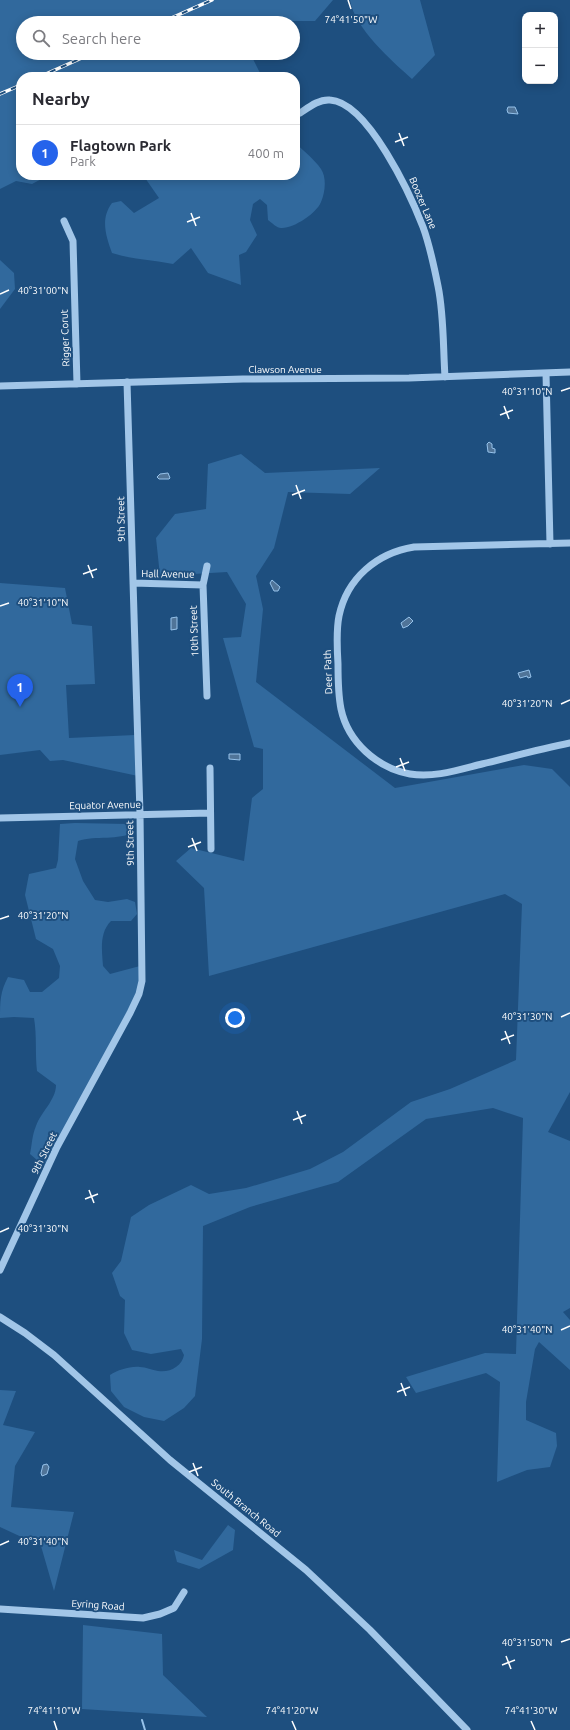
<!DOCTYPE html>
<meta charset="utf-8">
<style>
body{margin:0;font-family:Ubuntu,sans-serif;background:#f7f7f7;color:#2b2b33}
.controls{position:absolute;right:12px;top:12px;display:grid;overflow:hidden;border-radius:8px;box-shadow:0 2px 10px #0003}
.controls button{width:36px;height:36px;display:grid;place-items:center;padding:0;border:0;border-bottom:1px solid #e1e1e2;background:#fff;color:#2b2b33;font:20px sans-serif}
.you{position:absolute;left:235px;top:1018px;width:14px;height:14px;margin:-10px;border:3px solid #fff;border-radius:50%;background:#1a73e8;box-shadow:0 0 0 6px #1a73e833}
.badge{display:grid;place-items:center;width:26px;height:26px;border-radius:50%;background:#2563eb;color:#fff;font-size:13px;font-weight:700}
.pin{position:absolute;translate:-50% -33px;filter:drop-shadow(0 1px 2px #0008)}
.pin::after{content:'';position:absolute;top:21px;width:14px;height:12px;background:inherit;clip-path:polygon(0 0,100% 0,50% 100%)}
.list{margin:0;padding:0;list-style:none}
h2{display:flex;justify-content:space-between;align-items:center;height:52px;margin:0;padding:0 16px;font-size:17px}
h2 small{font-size:13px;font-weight:400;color:#7c7c81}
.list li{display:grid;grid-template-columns:26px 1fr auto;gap:12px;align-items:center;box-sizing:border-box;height:56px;padding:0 16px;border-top:1px solid #e1e1e2}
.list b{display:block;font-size:15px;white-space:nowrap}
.list p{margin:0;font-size:13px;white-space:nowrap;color:#7c7c81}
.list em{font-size:13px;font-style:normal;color:#7c7c81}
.icon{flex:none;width:22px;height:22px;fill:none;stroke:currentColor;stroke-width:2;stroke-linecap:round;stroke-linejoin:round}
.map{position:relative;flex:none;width:570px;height:1730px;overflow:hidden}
.search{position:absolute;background:#fff;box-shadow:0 2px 10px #0003;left:16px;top:16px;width:284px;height:44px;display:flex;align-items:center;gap:10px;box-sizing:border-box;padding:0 14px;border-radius:22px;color:#7c7c81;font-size:15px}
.panel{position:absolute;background:#fff;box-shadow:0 2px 10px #0003;left:16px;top:72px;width:284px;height:108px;border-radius:16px}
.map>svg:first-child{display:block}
.green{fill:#31699d}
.water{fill:#507498;stroke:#96c2ea}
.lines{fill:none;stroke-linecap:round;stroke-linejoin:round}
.stream{stroke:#96c2ea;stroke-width:2}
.minor{stroke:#a2c6e8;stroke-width:7}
.rail-casing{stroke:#fff;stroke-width:3.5}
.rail{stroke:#1e4f7f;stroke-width:2;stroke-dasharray:6;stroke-linecap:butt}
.ticks{fill:none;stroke:#fff;stroke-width:1.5}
.labels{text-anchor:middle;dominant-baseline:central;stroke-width:4;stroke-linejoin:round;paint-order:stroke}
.street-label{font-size:10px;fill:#fff;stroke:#1e4f7f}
.ticks-label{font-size:10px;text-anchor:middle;fill:#fff;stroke:#1e4f7f;stroke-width:4;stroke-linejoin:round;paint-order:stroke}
</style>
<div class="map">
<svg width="570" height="1730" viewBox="0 0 570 1730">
<rect width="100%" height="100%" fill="#1e4f7f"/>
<!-- green -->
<path class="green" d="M0 0H333L315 21H274L272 23H23V53H250L262 77H21V175H49L32 184 16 181 0 189Z
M350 0H420L435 55 412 79C391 60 355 29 350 0Z
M295 143C303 150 315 160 321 169 327 178 325 193 321 202 317 213 293 229 281 228 277 228 272 223 268 220L267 205 260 199 253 204 250 220 257 235 246 252 239 255 241 285 208 273 191 248 173 264C153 260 130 259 112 253 106 236 100 219 112 203L121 201 134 213 159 198 143 175H295Z
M0 260 14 273 15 289 0 309Z
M241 454 265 473 380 468 350 494 288 492 274 548 256 576 263 609 256 682 395 788 524 765 552 769 570 787V1092L548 1132 570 1141V1308L563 1312 570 1320V1370L539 1342 535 1349 526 1402V1420L556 1433 557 1446 550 1467 527 1470 497 1482 500 1382 486 1373 416 1393 406 1377 485 1353 516 1354 523 1118 493 1108 426 1119 338 1182 250 1207 203 1226 202 1339 195 1396 184 1408 164 1421 144 1417 124 1407 111 1391 110 1375C118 1370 130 1366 140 1367 146 1367 152 1370 158 1371 170 1373 182 1366 184 1355L181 1349 151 1354 132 1350 124 1333 125 1300 120 1296 112 1273 121 1261 131 1217 149 1205 191 1185 209 1194 246 1188 310 1169 343 1152 411 1102 450 1089 516 1060 522 904 505 894 209 976 204 888 176 861 191 848 244 861 252 798 263 789V749L254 747 223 638 241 637 246 604 227 572 160 576 156 538 175 514 206 509 208 464Z
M0 583 65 588 72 624 92 626 95 684 66 685 69 738 135 735 138 776 63 760 50 761 40 750 0 755Z
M75 823 127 824 133 832C119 841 96 835 78 841L75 859 83 881 95 900 108 902 127 899 135 902 137 914 131 921H111C99 933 102 951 103 966L110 974 140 966V981L136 995 44 1166 30 1154C32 1145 32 1135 36 1126 41 1112 56 1100 56 1085L37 1071C35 1053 37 1036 34 1018L14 1017 0 1018C0 1002 0 992 8 977L24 980 30 992H42L59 978 60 966 53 949 36 939 25 895 29 874 56 868 58 860 60 824Z
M0 1390 16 1391 3 1425 35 1432 15 1466 11 1507 74 1512 54 1591 41 1546 0 1527Z
M228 1525 235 1530 233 1550 199 1569 177 1562 174 1550 202 1560Z
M83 1625 162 1634 163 1675 207 1717 82 1709Z"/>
<!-- water -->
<path class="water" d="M508 107H515L518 114 508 113 507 110Z
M489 442 492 444V448L495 449V453L488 452 487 444Z
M168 473 170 478 169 479H159L157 477 160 474Z
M272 580 280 587 278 591H274L270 583Z
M177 617V629L171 630V618Z
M409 617 413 621 408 626 403 628 401 623Z
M529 670 531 677 528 678 527 676 520 678 518 673Z
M229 754H240V760L229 759Z
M47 1464 49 1467 47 1474 42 1476 41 1473 43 1465Z"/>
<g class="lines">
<!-- stream -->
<path class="stream" d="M142 1720 145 1730"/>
<!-- minor -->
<path class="minor" d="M300 113C309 107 319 99 330 100 368 102 411 196 423 227 430 246 434 266 438 286 444 315 443 347 445 377
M64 221 73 241 77 384
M546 373 550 544
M0 386 243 379 409 378 570 372
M570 543 414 547C377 553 347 578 339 616 336 631 337 648 338 664 338 679 338 694 341 709 348 742 377 768 410 774 434 778 458 770 482 764 511 757 540 749 570 743
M133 583 203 585
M207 696 203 585 207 566
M210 768 211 849
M0 818 210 813
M0 1270 57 1147 130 1013 139 994 142 981 140 814 127 382
M0 1317 25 1333 54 1355 170 1460 306 1570 370 1630 467 1730
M0 1609 143 1618 160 1614 174 1608 184 1592"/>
<defs>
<path id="rail" d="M160 23 212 0
M39 77 93 53
M0 94 21 85"/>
</defs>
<!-- rail casing -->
<use href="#rail" class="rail-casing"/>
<!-- rail -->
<use href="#rail" class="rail"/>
</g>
<!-- ticks -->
<path class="ticks" d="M348 0 351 9M399 133 404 146M395 142 408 137M191 213 196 226M187 222 200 217M0 294 9 290M561 391 570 388M504 406 509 419M500 415 513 410M296 485 301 499M292 495 305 490M88 565 93 578M83 574 97 569M0 606 9 603M561 704 570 700M400 758 405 771M396 767 409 762M192 838 197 851M188 847 201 842M0 919 9 916M561 1017 570 1013M505 1031 510 1044M501 1040 514 1035M297 1111 302 1124M293 1120 306 1115M89 1190 94 1203M85 1199 98 1194M0 1232 9 1228M561 1330 570 1326M401 1383 406 1396M397 1392 410 1387M193 1463 198 1476M189 1472 202 1467M0 1545 9 1541M561 1642 570 1639M506 1656 511 1669M502 1665 515 1660M54 1721 57 1730M292 1721 296 1730M531 1721 535 1730"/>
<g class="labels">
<!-- street labels -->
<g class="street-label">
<text transform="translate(423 203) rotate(67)">Boozer Lane</text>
<text transform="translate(65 338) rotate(-92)">Rigger Corut</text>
<text x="285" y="369">Clawson Avenue</text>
<text transform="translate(121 519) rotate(-91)">9th Street</text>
<text transform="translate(168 574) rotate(1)">Hall Avenue</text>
<text transform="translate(194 631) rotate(-92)">10th Street</text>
<text transform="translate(328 672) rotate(-92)">Deer Path</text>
<text transform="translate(105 805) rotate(-1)">Equator Avenue</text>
<text transform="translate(130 843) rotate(-91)">9th Street</text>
<text transform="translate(44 1153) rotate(-64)">9th Street</text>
<text transform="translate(246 1508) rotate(39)">South Branch Road</text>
<text transform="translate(98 1605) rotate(4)">Eyring Road</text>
</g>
</g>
<g class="ticks-label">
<text x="351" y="23">74°41'50"W</text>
<text x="43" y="294">40°31'00"N</text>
<text x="527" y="395">40°31'10"N</text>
<text x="43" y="606">40°31'10"N</text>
<text x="527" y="707">40°31'20"N</text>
<text x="43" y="919">40°31'20"N</text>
<text x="527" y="1020">40°31'30"N</text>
<text x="43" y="1232">40°31'30"N</text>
<text x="527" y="1333">40°31'40"N</text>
<text x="43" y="1545">40°31'40"N</text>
<text x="527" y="1646">40°31'50"N</text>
<text x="54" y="1714">74°41'10"W</text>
<text x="292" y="1714">74°41'20"W</text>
<text x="531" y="1714">74°41'30"W</text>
</g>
</svg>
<div class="controls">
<button>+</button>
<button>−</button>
</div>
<div class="you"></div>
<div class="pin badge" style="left:20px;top:707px">1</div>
<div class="search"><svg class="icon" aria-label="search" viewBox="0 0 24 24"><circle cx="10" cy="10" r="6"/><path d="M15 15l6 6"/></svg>Search here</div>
<section class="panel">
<h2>Nearby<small></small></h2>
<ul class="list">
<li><span class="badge">1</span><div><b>Flagtown Park</b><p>Park</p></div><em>400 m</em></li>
</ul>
</section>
</div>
